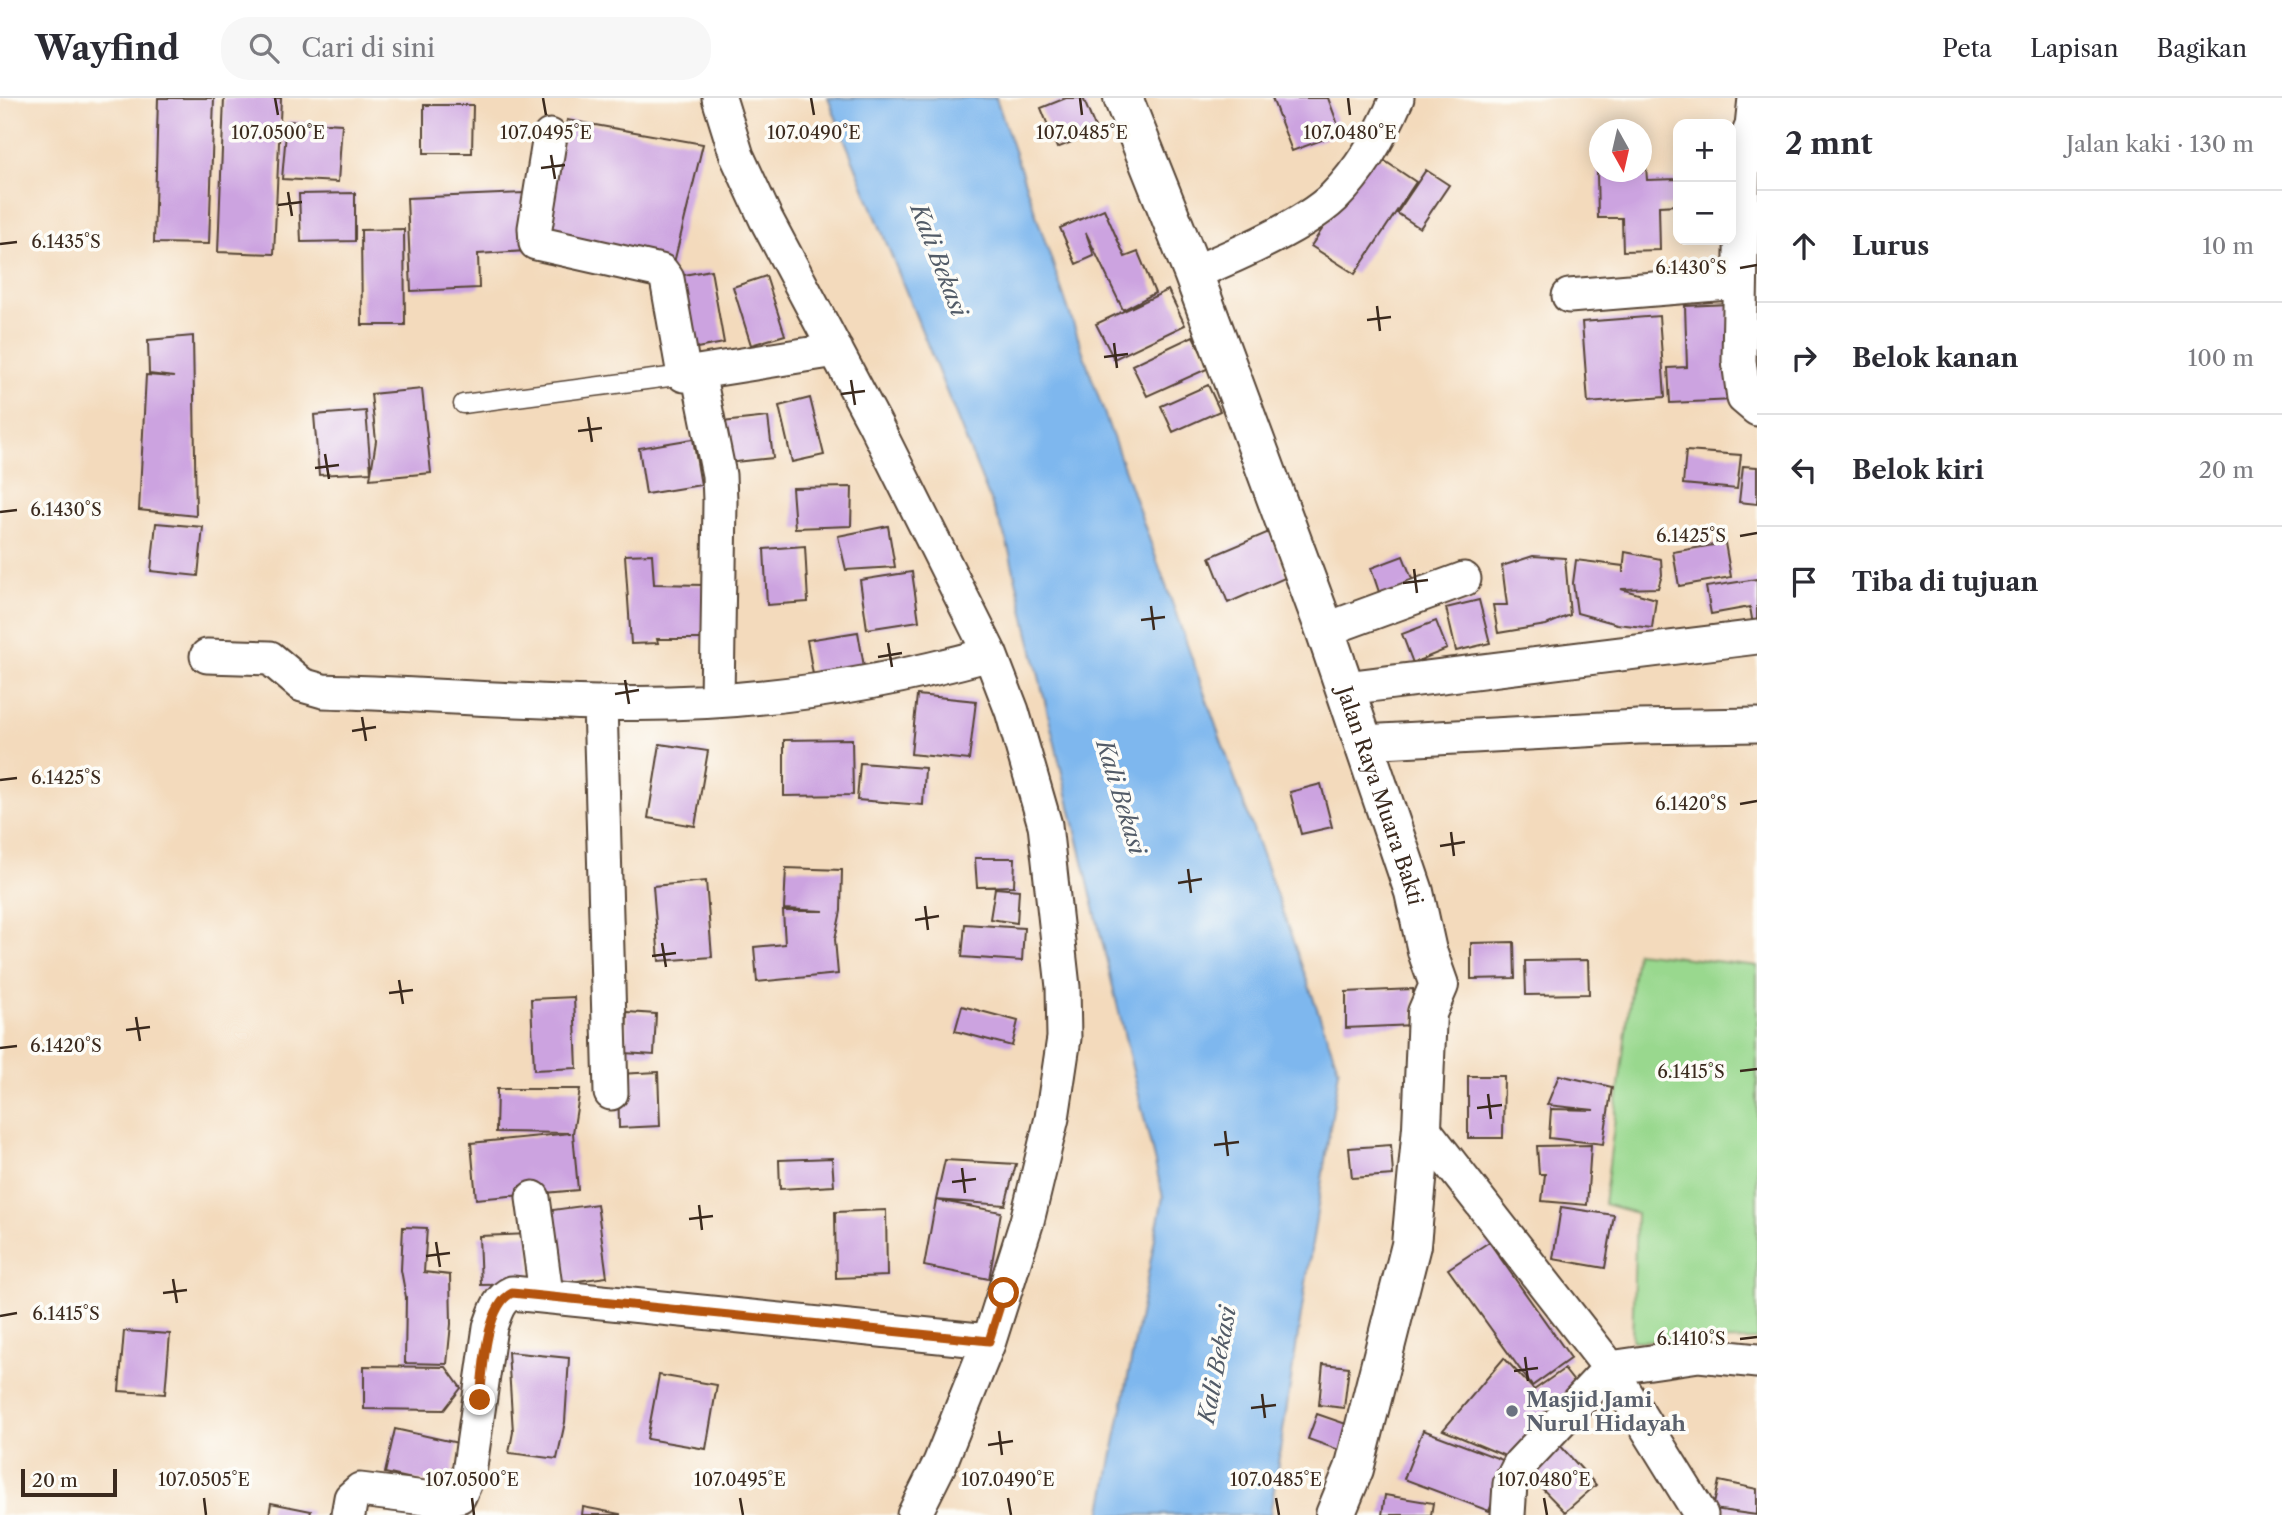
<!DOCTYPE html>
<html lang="id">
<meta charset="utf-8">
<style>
body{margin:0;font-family:"Libre Caslon Text",serif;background:#f7f7f7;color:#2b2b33}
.controls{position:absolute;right:21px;top:21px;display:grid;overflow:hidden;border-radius:14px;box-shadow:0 4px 18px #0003}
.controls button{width:63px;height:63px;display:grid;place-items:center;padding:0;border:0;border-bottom:2px solid #e1e1e2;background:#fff;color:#2b2b33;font:35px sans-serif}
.compass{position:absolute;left:1589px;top:21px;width:63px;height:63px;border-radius:50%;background:#fff;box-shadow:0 4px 18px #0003;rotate:172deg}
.scale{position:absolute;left:21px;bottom:18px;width:96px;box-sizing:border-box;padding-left:7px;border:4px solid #3b2a1e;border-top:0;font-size:19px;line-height:24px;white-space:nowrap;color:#3b2a1e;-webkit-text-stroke:5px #fdfcf7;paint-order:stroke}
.stop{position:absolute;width:21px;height:21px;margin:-16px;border:5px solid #b45309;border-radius:50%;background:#fff}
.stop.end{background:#b45309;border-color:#fff;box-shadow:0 2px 7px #0008}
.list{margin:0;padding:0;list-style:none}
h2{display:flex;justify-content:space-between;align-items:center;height:91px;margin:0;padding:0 28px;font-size:30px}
h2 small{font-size:23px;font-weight:400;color:#7c7c81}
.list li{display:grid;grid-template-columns:46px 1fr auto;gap:21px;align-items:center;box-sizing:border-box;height:112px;padding:0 28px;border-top:2px solid #e1e1e2}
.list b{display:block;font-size:26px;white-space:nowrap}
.list em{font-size:23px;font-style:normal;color:#7c7c81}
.icon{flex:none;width:38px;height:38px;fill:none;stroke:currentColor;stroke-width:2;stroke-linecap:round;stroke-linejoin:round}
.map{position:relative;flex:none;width:1757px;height:1417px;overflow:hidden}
header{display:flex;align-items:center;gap:42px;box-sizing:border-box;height:98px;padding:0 35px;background:#fff;border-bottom:2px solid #e1e1e2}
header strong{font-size:33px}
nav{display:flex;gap:38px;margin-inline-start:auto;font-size:24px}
.search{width:490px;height:63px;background:#f7f7f7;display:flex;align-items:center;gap:18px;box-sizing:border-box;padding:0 24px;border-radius:28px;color:#7c7c81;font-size:26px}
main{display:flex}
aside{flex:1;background:#fff}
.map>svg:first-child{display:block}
.green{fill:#99d88e;stroke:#6a8156;stroke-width:2}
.water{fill:#7eb7ee;stroke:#5c7086;stroke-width:2}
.building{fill:#cca3e0}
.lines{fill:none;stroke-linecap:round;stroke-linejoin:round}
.lane-casing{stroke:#574436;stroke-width:21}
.street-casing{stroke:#574436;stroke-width:37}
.primary-casing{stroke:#574436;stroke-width:42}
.lane{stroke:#fff;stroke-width:18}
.street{stroke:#fff;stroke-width:33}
.primary{stroke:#fff;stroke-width:38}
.route{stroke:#b45309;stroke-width:9}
.ticks{fill:none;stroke:#3b2a1e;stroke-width:2.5}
.worship-dot{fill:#6b7280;stroke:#fdfcf7;stroke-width:2.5}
.labels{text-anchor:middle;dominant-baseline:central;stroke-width:7;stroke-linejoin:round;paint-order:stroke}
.street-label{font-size:21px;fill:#3b2a1e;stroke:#fdfcf7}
.worship-label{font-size:21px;font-weight:bold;fill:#5b616d;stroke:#fdfcf7;text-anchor:start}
.water-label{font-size:23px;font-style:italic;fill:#525b67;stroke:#fdfcf7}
.ticks-label{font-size:18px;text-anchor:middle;fill:#3b2a1e;stroke:#fdfcf7;stroke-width:7;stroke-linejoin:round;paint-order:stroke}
</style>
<header>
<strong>Wayfind</strong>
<div class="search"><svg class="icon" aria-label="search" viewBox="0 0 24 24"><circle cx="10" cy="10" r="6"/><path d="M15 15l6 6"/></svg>Cari di sini</div>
<nav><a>Peta</a><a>Lapisan</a><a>Bagikan</a></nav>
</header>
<main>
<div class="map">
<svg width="1757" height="1417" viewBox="0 0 1757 1417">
<rect width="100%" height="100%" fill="#fdfcf7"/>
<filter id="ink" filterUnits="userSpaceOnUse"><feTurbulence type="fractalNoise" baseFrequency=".0143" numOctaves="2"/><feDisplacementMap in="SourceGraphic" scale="14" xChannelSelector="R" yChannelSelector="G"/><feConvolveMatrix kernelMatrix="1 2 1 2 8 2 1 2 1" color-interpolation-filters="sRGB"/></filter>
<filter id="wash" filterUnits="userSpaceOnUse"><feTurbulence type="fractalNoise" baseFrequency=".00686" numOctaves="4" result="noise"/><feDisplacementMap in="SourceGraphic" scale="28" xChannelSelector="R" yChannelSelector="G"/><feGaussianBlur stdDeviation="1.57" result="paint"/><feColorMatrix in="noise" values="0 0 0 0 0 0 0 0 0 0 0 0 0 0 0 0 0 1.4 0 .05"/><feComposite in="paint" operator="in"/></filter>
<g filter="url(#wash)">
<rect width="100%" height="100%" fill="#f3dabc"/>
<!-- green -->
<path class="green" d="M1636 854 1757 868V1242L1632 1243 1636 1115 1604 1106Z"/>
<!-- water -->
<path class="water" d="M828 0H996L1096 292 1339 972 1270 1417H1101L1163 1099 1007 444Z"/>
<g id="blocks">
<!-- building -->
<path class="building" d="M158 0H214L209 146 154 145Z
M224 0H281L274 156 218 154Z
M1066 0H1083L1097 34 1057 50 1041 10Z
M1272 0H1328L1341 35 1292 53Z
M424 7H473L472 55H424Z
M567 22 703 46 672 173 541 145Z
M287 23 342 26 338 84 282 81Z
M1373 55 1416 84 1355 176 1311 148Z
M1642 68H1646L1647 82 1678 81V107L1659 108 1660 152 1623 153 1622 120H1598L1597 74H1642Z
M1426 72 1449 87 1420 130 1397 115Z
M355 95V143L301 144 299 96Z
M524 95 526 153 478 156 479 190 411 193 407 100Z
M1104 111 1125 159 1138 154 1155 195 1123 212 1086 135 1094 158 1076 166 1060 130Z
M404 131 405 227H362L361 132Z
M711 172 724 245 686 252 673 179Z
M766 178 785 237 751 247 733 189Z
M1168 192 1185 227 1114 261 1096 226Z
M1729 206 1734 302 1670 305 1668 270 1687 269 1685 208Z
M1659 218 1665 299 1588 305 1582 224Z
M193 238 196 418 139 412 146 277 174 279 149 276 148 242Z
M1193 238 1209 270 1147 298 1132 267Z
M1208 287 1220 313 1173 334 1161 308Z
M422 291 431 375 370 381 376 343 371 296Z
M810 300 824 357 792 364 779 308Z
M366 313 371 374 319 377 314 317Z
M768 319 773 360 718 366 713 325Z
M693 341 701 387 646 396 639 350Z
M1686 353 1741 357 1737 391 1683 386Z
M1743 368 1757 369V406L1739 404Z
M852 389 851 428 795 430 792 390Z
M156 425 203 429 198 478 151 473Z
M888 428 895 469 846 472 838 438Z
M1269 434 1287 479 1228 505 1210 459Z
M1725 445 1731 479 1679 488 1673 454Z
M805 448 808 504 767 507 764 451Z
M1625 454 1661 461 1662 477 1658 490 1621 491 1656 501 1652 530 1617 526 1577 515 1573 485 1576 462 1623 468V475Z
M652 456 654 486 704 487 703 541H657L658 545 631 546 625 457Z
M1403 458 1416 491 1382 503 1371 470Z
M1533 458 1565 460 1570 517 1546 527 1498 535 1493 507H1507L1502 468Z
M912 474 919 523 867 531 860 482Z
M1757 481V526L1753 527 1750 509 1711 516 1706 489Z
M1479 502 1490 545 1456 553 1446 510Z
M1436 523 1447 551 1413 565 1402 536Z
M858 534 866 580 815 588 807 542Z
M917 597 976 603 969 662 911 656Z
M852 641 853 697 784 698V642Z
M660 646 708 653 695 728 648 720Z
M860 665 925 670 923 707 857 702Z
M1321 686 1332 729 1301 736 1290 694Z
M975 760H1015L1014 788 977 789Z
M786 770 842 772 841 813 835 841 838 876 757 884 754 849 785 846 783 813H824L784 811Z
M706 783 712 859 659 863 653 788Z
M995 790 1019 792 1017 825 990 821Z
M965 826 1024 830 1022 863 962 859Z
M1514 844 1515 880 1471 881V845Z
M1588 862 1589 896 1526 897 1525 863Z
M1413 891 1414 927 1346 930V894Z
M574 899 577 970 534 972 531 901Z
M962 908 1018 923 1012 948 955 933Z
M627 914 656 916 654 957 625 955Z
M658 974 660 1028 619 1030 618 976Z
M1559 977 1612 989 1603 1046 1549 1040 1551 1011 1594 1012 1547 1007Z
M1468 978H1504L1503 1040H1468Z
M497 991H580L573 1035 578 1092 476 1101 471 1045 571 1035 496 1034Z
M1391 1047 1393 1077 1352 1080 1349 1050Z
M1591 1047 1587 1107 1542 1103 1545 1076H1539L1537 1048Z
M832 1060 834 1088 780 1091 779 1062Z
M945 1062 1016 1066 1005 1107 936 1102 1001 1114 989 1181 924 1168 936 1102Z
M597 1106 607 1179 555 1186 545 1113Z
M1561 1109 1614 1117 1605 1170 1553 1161Z
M886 1112 887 1178 836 1180 835 1114Z
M403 1129 427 1130 424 1174 450 1177 451 1226 447 1266 405 1265 406 1199 401 1172Z
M529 1136 531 1186 481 1187 479 1138Z
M1489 1144 1571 1260 1532 1288 1448 1171Z
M124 1233 170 1236 165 1296 119 1293Z
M508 1254 569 1260 565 1324 557 1361 509 1355 513 1334Z
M1504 1260 1534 1292 1564 1271 1582 1294 1517 1363 1443 1332Z
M1323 1266 1349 1269 1344 1310 1319 1307Z
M364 1268 446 1269 461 1290 444 1312 364 1311Z
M659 1277 717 1287 706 1351 647 1341Z
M1317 1316 1352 1328 1342 1353 1308 1341Z
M395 1331 458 1345 449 1389 385 1375Z
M1423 1332 1508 1364 1489 1413 1404 1381Z
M1557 1344 1596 1387 1565 1414 1525 1373Z
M1719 1383 1757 1391V1417L1713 1411Z
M1385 1397 1433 1405 1431 1417H1382Z
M271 1405 311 1413 310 1417H269Z
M583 1409 620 1416V1417H582Z"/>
</g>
</g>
<g filter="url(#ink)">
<use href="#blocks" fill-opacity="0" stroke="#574436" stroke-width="2"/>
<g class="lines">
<defs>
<path id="lane" d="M463 306 684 277"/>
<path id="street" d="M719 0 737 58 766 121 875 326 990 556 1012 613 1045 727 1063 889 1064 940 1052 1020 1027 1123 989 1243 940 1365 914 1417
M1755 0 1752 28 1743 50 1739 263 1744 300 1757 311
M550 38 535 130 536 145 661 173 667 181 684 277 698 274
M1193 175C1232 159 1305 127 1334 99 1362 71 1382 35 1397 0
M1569 198 1740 184
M1325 532 1464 481
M207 558 270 560 302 587 323 593C414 596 506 603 598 605 729 609 864 591 990 556
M1345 590 1757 539
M717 601 720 403 719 377 698 274 836 252
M600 605 611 995
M1363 644 1638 629 1757 627
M1422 1029 1610 1270 1701 1417
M533 1100 546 1196
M348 1417 351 1400 360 1392 441 1402 459 1398 469 1375 490 1229C495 1216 498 1201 512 1195L989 1243
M1508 1417 1510 1386 1520 1366 1610 1270 1699 1257 1757 1263"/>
<g id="primary">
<path id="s1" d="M1123 0 1193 175 1325 532 1414 794 1427 853 1439 887 1427 915 1422 1029 1411 1147 1354 1371 1335 1417"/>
</g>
</defs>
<!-- lane casing -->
<use href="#lane" class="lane-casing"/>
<!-- street casing -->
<use href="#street" class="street-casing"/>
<!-- primary casing -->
<use href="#primary" class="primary-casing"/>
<!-- lane -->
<use href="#lane" class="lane"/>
<!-- street -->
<use href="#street" class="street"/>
<!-- primary -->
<use href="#primary" class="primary"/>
</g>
</g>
<g class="lines" filter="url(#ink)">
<!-- route -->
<path class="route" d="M480 1302C483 1275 485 1208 512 1195L989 1243 1004 1195"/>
</g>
<!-- ticks -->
<path class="ticks" d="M275 0 278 17M543 0 546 17M811 0 814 17M1080 0 1082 17M1348 0 1350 17M551 57 555 81M541 70 565 67M288 94 292 118M278 107 302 104M0 146 17 144M1740 170 1757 167M1377 208 1380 233M1367 222 1391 219M1114 245 1117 270M1104 259 1128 256M851 282 855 307M841 296 865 293M588 319 592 344M578 333 602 330M325 356 329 381M315 370 339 367M0 414 17 412M1740 438 1757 435M1414 471 1417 495M1403 485 1428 482M1151 508 1154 532M1141 522 1165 519M888 545 892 569M878 559 902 555M625 582 629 606M615 596 639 592M362 619 366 643M352 633 376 629M0 682 17 680M1740 706 1757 703M1451 734 1454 758M1440 748 1465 744M1188 771 1191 795M1178 785 1202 781M925 808 928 832M915 822 939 818M662 845 666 869M652 858 676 855M399 882 403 906M389 895 413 892M136 919 140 943M126 932 150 929M0 950 17 948M1740 973 1757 971M1488 996 1491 1021M1477 1010 1502 1007M1225 1033 1228 1058M1214 1047 1239 1044M962 1070 965 1095M952 1084 976 1081M699 1107 702 1132M689 1121 713 1118M436 1144 440 1169M426 1158 450 1155M173 1181 177 1205M163 1195 187 1192M0 1218 17 1215M1740 1241 1757 1239M1525 1259 1528 1283M1514 1273 1538 1270M1262 1296 1265 1320M1251 1310 1276 1307M999 1333 1002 1357M988 1347 1013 1343M204 1400 206 1417M472 1400 474 1417M740 1400 743 1417M1008 1400 1011 1417M1276 1400 1279 1417M1544 1400 1547 1417"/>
<!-- markers -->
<circle class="worship-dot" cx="1512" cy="1313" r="7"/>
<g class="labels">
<!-- street labels -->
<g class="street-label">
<text stroke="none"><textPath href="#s1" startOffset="744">Jalan Raya Muara Bakti</textPath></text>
</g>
<!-- worship labels -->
<g class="worship-label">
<text x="1526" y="1301">Masjid Jami<tspan x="1526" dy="24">Nurul Hidayah</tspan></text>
</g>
<!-- water labels -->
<g class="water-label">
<text transform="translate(939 162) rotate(69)">Kali Bekasi</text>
<text transform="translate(1121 699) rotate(73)">Kali Bekasi</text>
<text transform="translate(1217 1267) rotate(-79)">Kali Bekasi</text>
</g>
</g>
<g class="ticks-label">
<text x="278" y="41">107.0500°E</text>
<text x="546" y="41">107.0495°E</text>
<text x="814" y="41">107.0490°E</text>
<text x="1082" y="41">107.0485°E</text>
<text x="1350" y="41">107.0480°E</text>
<text x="66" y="150">6.1435°S</text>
<text x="1691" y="176">6.1430°S</text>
<text x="66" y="418">6.1430°S</text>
<text x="1691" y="444">6.1425°S</text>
<text x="66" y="686">6.1425°S</text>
<text x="1691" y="712">6.1420°S</text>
<text x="66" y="954">6.1420°S</text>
<text x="1691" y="980">6.1415°S</text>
<text x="66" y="1222">6.1415°S</text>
<text x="1691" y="1247">6.1410°S</text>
<text x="204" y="1388">107.0505°E</text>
<text x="472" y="1388">107.0500°E</text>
<text x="740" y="1388">107.0495°E</text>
<text x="1008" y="1388">107.0490°E</text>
<text x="1276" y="1388">107.0485°E</text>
<text x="1544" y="1388">107.0480°E</text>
</g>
</svg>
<div class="controls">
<button>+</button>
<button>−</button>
</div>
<svg class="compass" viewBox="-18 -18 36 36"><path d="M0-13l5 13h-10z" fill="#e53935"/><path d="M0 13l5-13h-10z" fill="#7c7c81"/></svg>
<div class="scale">20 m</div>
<div class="stop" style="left:1004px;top:1195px"></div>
<div class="stop end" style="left:480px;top:1302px"></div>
</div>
<aside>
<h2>2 mnt<small>Jalan kaki · 130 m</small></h2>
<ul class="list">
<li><svg class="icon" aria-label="ahead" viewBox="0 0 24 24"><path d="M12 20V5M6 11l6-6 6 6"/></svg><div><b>Lurus</b></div><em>10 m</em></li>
<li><svg class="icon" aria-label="right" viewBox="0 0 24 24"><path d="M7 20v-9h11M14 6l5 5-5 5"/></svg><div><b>Belok kanan</b></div><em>100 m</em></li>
<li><svg class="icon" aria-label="left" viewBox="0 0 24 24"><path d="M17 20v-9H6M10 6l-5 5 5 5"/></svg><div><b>Belok kiri</b></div><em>20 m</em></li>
<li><svg class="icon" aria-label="arrive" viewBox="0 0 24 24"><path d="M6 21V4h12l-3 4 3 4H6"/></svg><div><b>Tiba di tujuan</b></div></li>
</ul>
</aside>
</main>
